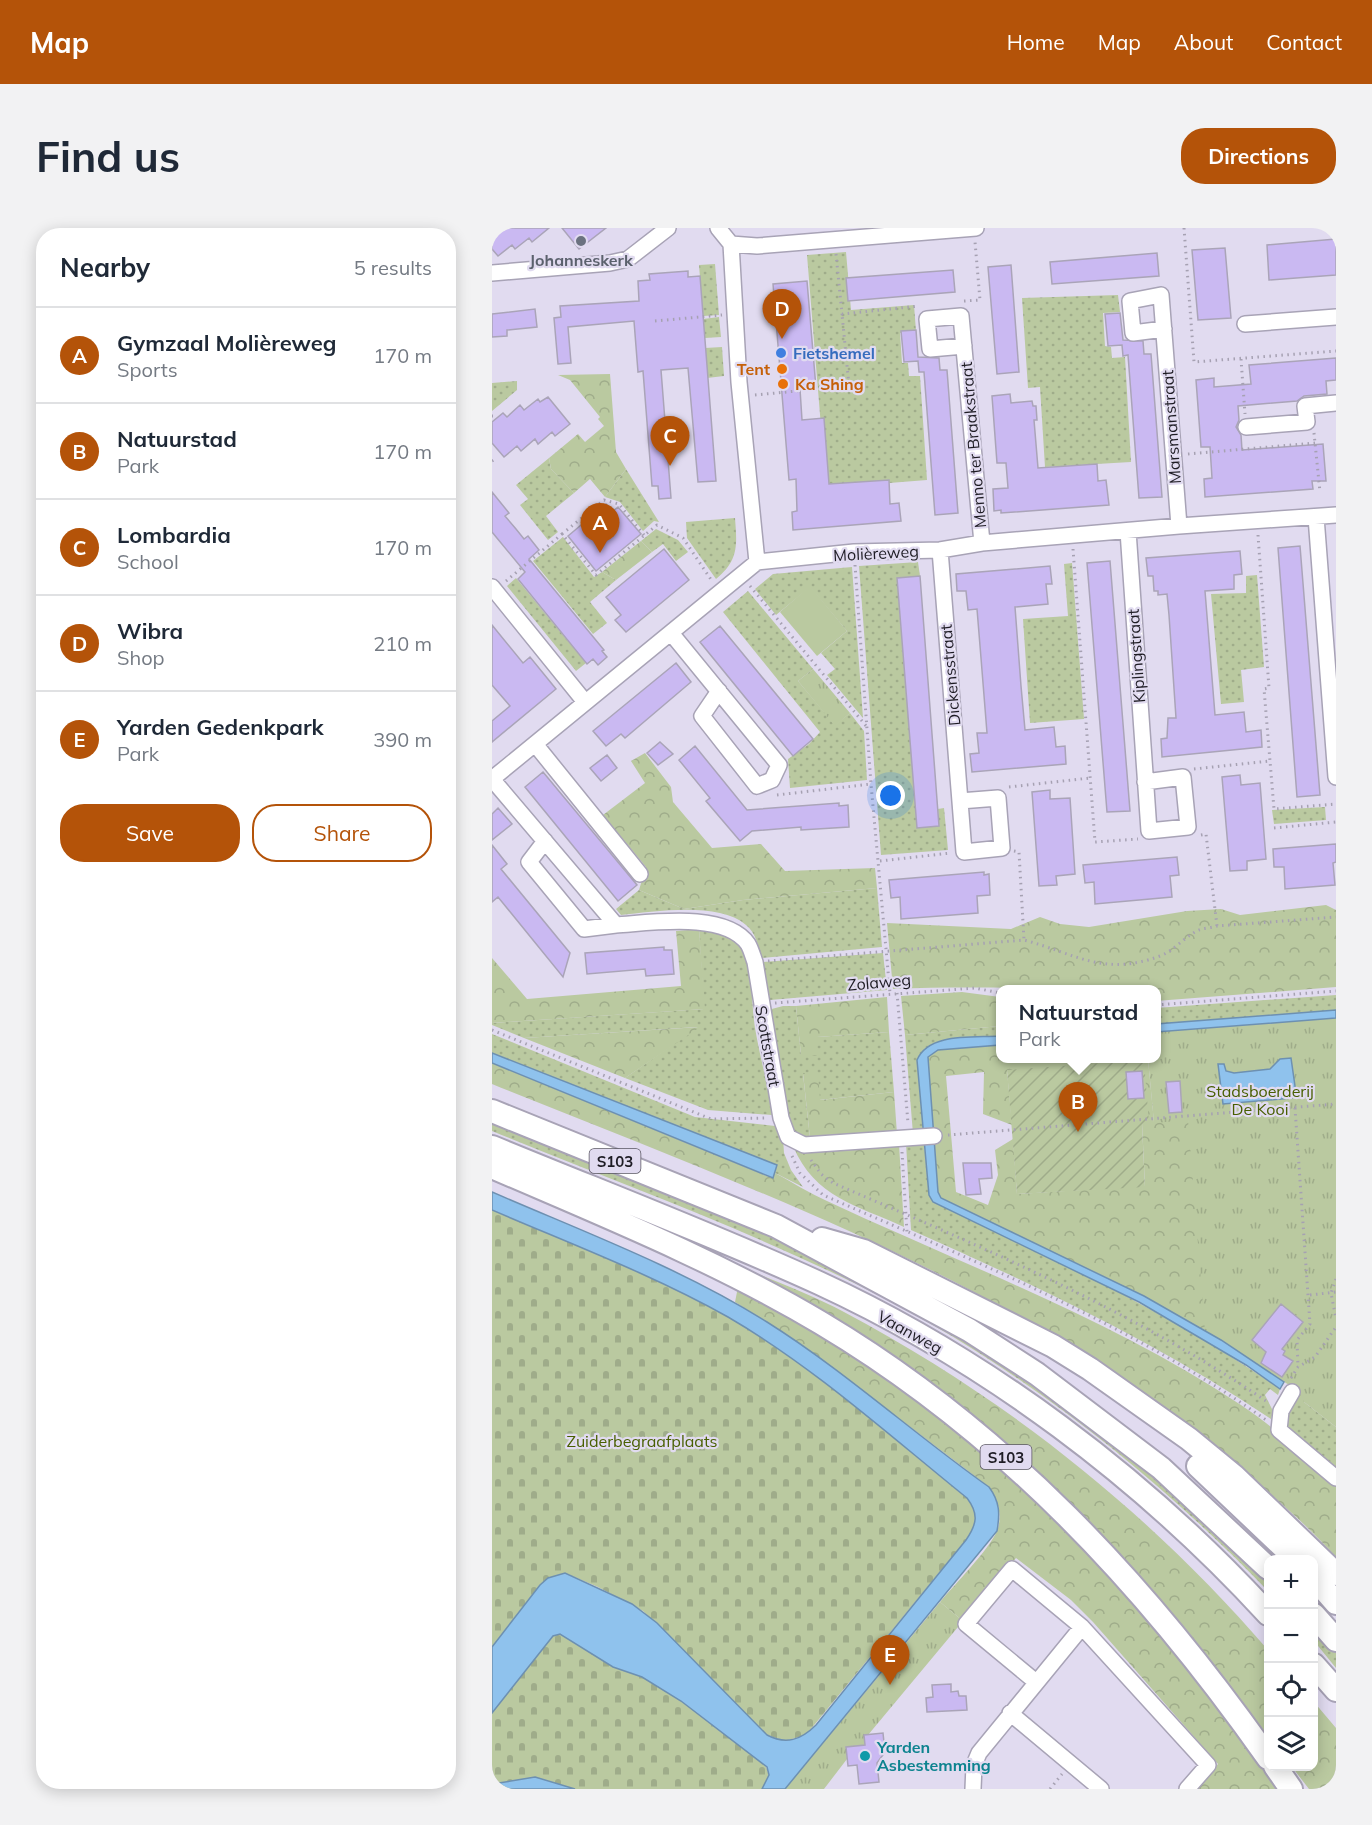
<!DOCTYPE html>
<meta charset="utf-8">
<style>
body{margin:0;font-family:Mulish,sans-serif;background:#f2f2f3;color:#1f2937}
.controls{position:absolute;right:18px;bottom:18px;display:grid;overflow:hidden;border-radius:12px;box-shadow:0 3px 15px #0003}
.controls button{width:54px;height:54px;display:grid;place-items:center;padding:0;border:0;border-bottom:2px solid #e0e1e3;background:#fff;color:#1f2937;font:30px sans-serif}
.you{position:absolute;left:399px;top:568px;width:21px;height:21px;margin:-15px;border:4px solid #fff;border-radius:50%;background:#1a73e8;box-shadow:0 0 0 9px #1a73e833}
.badge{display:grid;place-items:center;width:39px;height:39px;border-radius:50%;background:#b45309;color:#fff;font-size:20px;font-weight:700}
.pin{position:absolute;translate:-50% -50px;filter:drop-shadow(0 2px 3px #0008)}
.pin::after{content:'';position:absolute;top:32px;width:21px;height:18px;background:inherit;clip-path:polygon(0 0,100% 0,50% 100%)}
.popup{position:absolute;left:504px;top:757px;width:165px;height:78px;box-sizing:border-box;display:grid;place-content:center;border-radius:12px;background:#fff;filter:drop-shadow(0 2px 4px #0005);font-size:20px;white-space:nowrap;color:#747a83}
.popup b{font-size:22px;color:#1f2937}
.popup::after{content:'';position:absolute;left:50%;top:100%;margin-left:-12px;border:12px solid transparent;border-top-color:#fff}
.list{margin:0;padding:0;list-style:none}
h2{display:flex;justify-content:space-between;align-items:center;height:78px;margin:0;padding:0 24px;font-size:26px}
h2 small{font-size:20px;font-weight:400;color:#747a83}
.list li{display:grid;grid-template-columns:39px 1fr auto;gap:18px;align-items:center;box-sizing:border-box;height:96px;padding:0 24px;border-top:2px solid #e0e1e3}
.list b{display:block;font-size:22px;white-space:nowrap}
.list p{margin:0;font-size:20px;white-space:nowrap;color:#747a83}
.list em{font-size:20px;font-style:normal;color:#747a83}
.actions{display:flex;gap:12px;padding:18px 24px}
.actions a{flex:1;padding:14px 0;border:2px solid #b45309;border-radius:24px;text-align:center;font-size:21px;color:#b45309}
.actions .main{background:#b45309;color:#fff}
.icon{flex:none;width:33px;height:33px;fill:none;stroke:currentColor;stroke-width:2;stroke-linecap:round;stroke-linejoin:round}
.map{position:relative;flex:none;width:844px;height:1561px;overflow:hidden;border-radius:24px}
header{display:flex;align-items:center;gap:36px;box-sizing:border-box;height:84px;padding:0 30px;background:#b45309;color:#fff}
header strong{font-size:28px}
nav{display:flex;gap:33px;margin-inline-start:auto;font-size:21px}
.intro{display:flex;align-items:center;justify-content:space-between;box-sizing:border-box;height:144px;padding:0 36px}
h1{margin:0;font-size:42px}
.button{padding:15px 27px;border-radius:24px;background:#b45309;color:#fff;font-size:21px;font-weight:700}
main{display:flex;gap:36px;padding:0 36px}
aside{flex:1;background:#fff;border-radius:24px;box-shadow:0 3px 15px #0003}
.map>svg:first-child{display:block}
.grass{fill:url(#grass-dots)}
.forest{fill:url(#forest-crowns);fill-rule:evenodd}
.cemetery{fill:url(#cemetery-stones)}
.park{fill:url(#park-tufts)}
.garden{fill:url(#garden-furrows)}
.pitch{fill:#bac9a0}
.water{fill:#8fc2ed;stroke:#6d90b1;stroke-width:1.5}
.building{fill:#cab9f2;stroke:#aaa4b8;stroke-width:1.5}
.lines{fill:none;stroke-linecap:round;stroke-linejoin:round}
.minor-casing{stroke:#a8a3b6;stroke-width:18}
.highway-casing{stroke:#a8a3b6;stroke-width:26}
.path{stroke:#a6a1b2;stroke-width:3;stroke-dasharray:1.5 4.5;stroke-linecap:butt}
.minor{stroke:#fff;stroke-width:15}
.highway{stroke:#fff;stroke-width:22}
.worship-dot{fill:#6b7280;stroke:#e1dbf0;stroke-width:2}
.shop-dot{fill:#3f7fe0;stroke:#e1dbf0;stroke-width:2}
.food-dot{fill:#e8710a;stroke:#e1dbf0;stroke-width:2}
.culture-dot{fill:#0f9aa8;stroke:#e1dbf0;stroke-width:2}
.labels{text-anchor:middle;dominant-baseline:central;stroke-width:4.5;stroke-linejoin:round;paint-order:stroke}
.shield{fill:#e1dbf0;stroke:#585561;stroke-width:1.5}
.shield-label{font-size:15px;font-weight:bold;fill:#1e1c24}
.worship-label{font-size:16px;font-weight:bold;fill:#5b616d;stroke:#e1dbf0}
.shop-label{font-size:16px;font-weight:bold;fill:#366cbe;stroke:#e1dbf0;text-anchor:start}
.food-label{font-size:16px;font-weight:bold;fill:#c56008;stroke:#e1dbf0;text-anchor:end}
.street-label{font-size:16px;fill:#1e1c24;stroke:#e1dbf0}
.park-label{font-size:16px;fill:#485f01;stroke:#e1dbf0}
.culture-label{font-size:16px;font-weight:bold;fill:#0d838f;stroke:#e1dbf0;text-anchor:start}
</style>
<header>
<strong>Map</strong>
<nav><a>Home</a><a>Map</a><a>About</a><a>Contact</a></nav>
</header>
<div class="intro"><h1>Find us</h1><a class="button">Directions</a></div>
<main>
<aside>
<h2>Nearby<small>5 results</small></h2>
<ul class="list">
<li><span class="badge">A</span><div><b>Gymzaal Molièreweg</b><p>Sports</p></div><em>170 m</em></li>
<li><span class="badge">B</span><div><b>Natuurstad</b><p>Park</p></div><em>170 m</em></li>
<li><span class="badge">C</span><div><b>Lombardia</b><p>School</p></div><em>170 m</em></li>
<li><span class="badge">D</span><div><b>Wibra</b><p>Shop</p></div><em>210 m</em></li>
<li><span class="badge">E</span><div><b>Yarden Gedenkpark</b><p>Park</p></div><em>390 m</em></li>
</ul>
<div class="actions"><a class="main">Save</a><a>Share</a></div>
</aside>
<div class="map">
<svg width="844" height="1561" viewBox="0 0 844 1561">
<defs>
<pattern id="grass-dots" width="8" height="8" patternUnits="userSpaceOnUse" patternTransform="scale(1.5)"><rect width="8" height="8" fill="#bac9a0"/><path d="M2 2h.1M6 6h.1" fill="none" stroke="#9fac8a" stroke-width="1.8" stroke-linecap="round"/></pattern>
<pattern id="forest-crowns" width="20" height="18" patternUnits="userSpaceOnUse" patternTransform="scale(1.5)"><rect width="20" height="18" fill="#bac9a0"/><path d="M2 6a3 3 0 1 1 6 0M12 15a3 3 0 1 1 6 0" fill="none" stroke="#9fac8a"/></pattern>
<pattern id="cemetery-stones" width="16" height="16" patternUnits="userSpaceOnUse" patternTransform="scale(1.5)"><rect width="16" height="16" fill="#bac9a0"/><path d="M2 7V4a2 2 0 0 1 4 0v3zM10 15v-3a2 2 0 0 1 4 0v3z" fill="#9fac8a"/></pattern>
<pattern id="park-tufts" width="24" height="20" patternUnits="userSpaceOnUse" patternTransform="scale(1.5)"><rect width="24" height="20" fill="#bac9a0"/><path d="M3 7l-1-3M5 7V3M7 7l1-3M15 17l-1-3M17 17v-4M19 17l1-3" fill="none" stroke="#9fac8a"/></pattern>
<pattern id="garden-furrows" width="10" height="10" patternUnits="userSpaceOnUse" patternTransform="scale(1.5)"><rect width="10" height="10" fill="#bac9a0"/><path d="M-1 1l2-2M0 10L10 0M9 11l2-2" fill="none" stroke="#9fac8a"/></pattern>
</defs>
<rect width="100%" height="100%" fill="#e1dbf0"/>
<!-- grass -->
<path class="grass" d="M354 24 359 82 422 77 424 103 408 105 410 135H416L417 148H428L435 252 334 260 315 27Z
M223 36 227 87 211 88 207 37Z
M626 67 628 84 611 85 613 118 619 119 620 130 633 129 639 234 553 239 548 159 536 160 530 70Z
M227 89 229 109 213 110 211 91Z
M230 119 232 148 215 150 213 120Z
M25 153V162L0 183V155Z
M57 230 59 241 82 265 54 288 66 304 56 312 28 277 36 271 24 257Z
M134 241 167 294 162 293 151 303 128 274 113 269Z
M243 290C245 317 247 332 224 351L195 310 194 294Z
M164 301 186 312 196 324 184 333 171 316 160 324 149 313Z
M71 309 102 349 110 344 124 352 98 374 115 395 101 406 41 333Z
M426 334 428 348 405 351 425 599 447 598 446 581 452 580 456 622 389 627 367 338Z
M580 335 592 491 538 495 531 391 576 388 572 336Z
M360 339 371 490 335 447 343 441 329 425 355 403 318 359 284 387 263 361 281 346Z
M765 347 772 439 749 442 752 474 729 476 719 366 754 365V348Z
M24 350 94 435 84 443 15 358Z
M256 363 321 441 306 453 343 497 358 485 372 503 375 552 298 560 296 531 317 516 328 504 231 384Z
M833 579 834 592 782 596 780 582Z
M385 660 390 719 270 730C266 718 264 705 254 697 226 673 162 684 129 687L124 681 147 662 192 681 251 672Z
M207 701C224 703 241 706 251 722 260 735 260 782 263 800 268 829 276 857 280 887L216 882 133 850 206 799 32 810 0 797V795L212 781Z
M391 725 395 762 278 772 271 734Z
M844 767V782L664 796V780Z
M291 778H304L309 827 325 809 397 804 402 864 327 872 311 846 318 910C305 911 302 903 296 892L276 782Z
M508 798V808L448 813 425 832 432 905 421 906 413 807Z
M0 806 203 889 283 898 291 910 292 925 299 942 311 959 283 945 284 937 0 825Z
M0 896 275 1004 444 1093 554 1166 661 1246 765 1341 776 1353V1363C664 1247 535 1145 392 1070 266 1005 131 957 0 903Z
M432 913 437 967C555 1029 678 1084 788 1161L786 1167 778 1161 773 1167 781 1183 779 1191C666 1115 543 1057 419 1002L414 915Z
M816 1149 812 1174 844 1199V1243L793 1200V1183Z
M822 1400 844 1424V1440L822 1413Z"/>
<!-- forest -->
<path class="forest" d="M118 146 124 224 134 241 113 269 98 251 82 265 59 241 57 230 86 206 93 214 112 198 106 191 108 189 78 152 66 147Z
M149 313 160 324 124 352 110 344Z
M153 525 179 559 181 574 220 620 269 616 293 643 383 640 385 660 251 672 192 681 147 662 154 639 111 587 153 555 139 533Z
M834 677 844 682V759L664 773V762C576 762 489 757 401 761L395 695 519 701 548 689 568 696 597 699 695 683 729 681 748 687Z
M207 701 213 781 0 795V730L35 771 189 758 184 703Z
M470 764 508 769V798L413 807 409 768Z
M395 769 397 804 325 809V828L309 827 304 778Z
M208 799 133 850 32 810Z
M508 817V830L656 831 662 894 696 891 767 1135 652 1068 449 970 446 964 436 829 446 822ZM515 842 657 895H650L653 958 525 966 521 911 503 922 506 947 496 977 464 964 454 848 492 844 491 886 520 897Z
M0 835 280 950 283 945C300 954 317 965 335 973 474 1038 620 1091 749 1177 783 1200 813 1227 844 1254V1329C793 1273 733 1229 671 1185 638 1162 606 1135 571 1114 391 1006 193 934 0 856Z
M326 844 328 872 402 864 405 906 318 910 311 845Z
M407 916 412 999C365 977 323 970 301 918Z
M240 1035C277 1051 316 1065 352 1084 514 1170 657 1284 776 1422V1508L697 1405 652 1352 616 1313 564 1264Z
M246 1059 296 1085 457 1192 614 1339 794 1561H705L726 1536 601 1394 579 1372 524 1330 471 1393 448 1374C463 1356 496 1323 505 1303 511 1288 506 1271 497 1259L313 1119 243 1074Z
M822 1474 844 1500V1561H817L800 1539 822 1538Z"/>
<!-- cemetery -->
<path class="cemetery" d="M0 982C79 1016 161 1047 236 1089 322 1139 398 1208 475 1270 487 1286 485 1296 474 1312L314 1507 293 1513 275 1507 151 1383 106 1359 73 1345 48 1357 0 1419Z
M68 1406 121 1439 150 1449 189 1473 269 1532C278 1542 279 1551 270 1561H0V1485L61 1408Z"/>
<!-- park -->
<path class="park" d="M321 441 358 485 343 498 306 453Z
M844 790V1199L812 1174 811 1166 713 1103 696 892 662 895 656 831 664 830V804Z
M448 1374 471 1393 376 1507H372L373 1517 354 1519 355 1531 332 1561H293Z"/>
<!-- garden -->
<path class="garden" d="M652 832 657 895 650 896 653 959 525 966 515 842Z"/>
<!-- pitch -->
<path class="pitch" d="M318 358 355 403 325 428 288 384Z"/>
<!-- water -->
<path class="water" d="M844 782V790L664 804V796Z
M508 808V817L446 822 436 829 446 964 449 970 652 1068 729 1112 792 1154 788 1161 754 1137 647 1074 441 974 437 967 425 832C437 804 482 810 508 808Z
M0 825 285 937 281 950 0 835Z
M799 830 804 865 800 870 731 876 726 836H732L734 843 742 845 778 841 788 831Z
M0 964C92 1004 189 1040 275 1094 353 1143 422 1206 497 1259 508 1274 508 1286 505 1303L293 1561H270L277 1547 275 1539 189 1473 150 1449 121 1439 68 1406 61 1408 0 1485V1419L48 1357 56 1350 73 1345 140 1376 165 1395 275 1507C294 1517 309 1512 324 1497L474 1312C485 1296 487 1286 475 1270 398 1208 322 1139 236 1089 161 1047 79 1016 0 982Z
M43 1549 83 1561H0L7 1555Z"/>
<!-- building -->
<path class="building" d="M0 0H57L40 14 37 10 23 21 20 17 6 28 0 21Z
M70 0H114L87 21Z
M844 11V47L777 52 775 17Z
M733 20 739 90 706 92 700 22Z
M665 25 667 48 560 56 558 34Z
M519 37 527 144 505 146 496 39Z
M461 42 463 64 356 73 354 50Z
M196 43V49L208 48 224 253 206 254 196 140 169 142 179 270 167 271 166 258H160L151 143 146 144 142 93 76 99 79 135 66 136 62 90 69 89 68 78 147 73 146 53 158 52 157 46Z
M315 53 324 160 308 161 310 192 332 190 337 256 397 252 398 276 407 275 409 293 301 302 300 284 305 283 304 251 297 252 281 56Z
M43 81 45 99 15 102V108L0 109V86Z
M628 85 631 112 651 113 652 126H659L670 269 647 270 636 127 631 128 630 117 616 118 613 86Z
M424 102 426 129 447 130 448 142H455L466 285 443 287 432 144H427L426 133 412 134 409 103Z
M844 130V152L834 153 835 166 812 168 805 173 746 178 747 192 744 199 749 207 750 222 831 216 834 253H820L821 261 713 269 712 251 720 250 718 219H709L704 152 722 150V159L759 156 757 137Z
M518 166 519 175 540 173 541 178H544L545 192H542L546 240 605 236 606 253 614 252 617 277 509 285V282L502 283 501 261 516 260 514 235H505L500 168Z
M56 169 78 196 63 208 60 204 46 216 43 211 29 223 25 218 12 229 0 215V194L11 185 15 189 28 177 32 182 46 171 48 174Z
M0 264 17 285 13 288 24 301 32 311 36 308 47 322 37 331 112 422 110 423 115 429 106 437 101 431 95 436 26 351 33 344 0 304Z
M114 276 120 284 126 279 149 306 104 343 76 308Z
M808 318 828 567 805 569 786 320Z
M172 321 197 352 134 404 123 392 129 387 114 369Z
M748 323 750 346 742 347V361L713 363 723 487 752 484 754 504 769 502 770 519 670 529 669 511 675 510 676 490H684L677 387 675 366 666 367V363H662L661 348H656L654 330Z
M618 333 638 583 615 584 595 335Z
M558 338 560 356H554L556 376 523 379 529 458 533 502 562 499 564 519 573 518 574 536 480 544 478 526 487 525 485 505H495L489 430 485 381 476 382 474 363H465L464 346Z
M428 348 447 598 425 600 405 350Z
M0 397 31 435 38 429 64 461 0 514V493L18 478 0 457Z
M228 398 321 511 301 528 208 414Z
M184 435 199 454 133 510 129 506 114 518 101 503Z
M168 514 181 526 166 537 155 525Z
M203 518 255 582 347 575V578L356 577 357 599 309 602V599L260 603 248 613 214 573 218 570 187 532Z
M115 527 125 540 109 553 98 540Z
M51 544 145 657 126 673 33 559Z
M748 547 749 557 768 555 774 631 755 633V642L738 643 730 549Z
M558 562V571L578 570 583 646 564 648 565 657 547 658 540 564Z
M6 580 20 596 0 612V586Z
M844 616V634L841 635 843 657 793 661 792 639H782L781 621Z
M0 617 15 636 9 641 78 725 71 749 6 669 0 674Z
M685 629 687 647 678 648 680 669 603 676 602 654 593 655 591 637Z
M492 644V647L497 646 498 667 485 668 486 685 409 691 408 669 399 670 397 652Z
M172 719V722H180L182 746 154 748 153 741 95 746 93 725Z
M650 843 652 870 636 871 634 844Z
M688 853 690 884 677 885 674 854Z
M471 935H499L500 950 487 951 489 966 474 967Z
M789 1076 811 1094 790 1121 793 1123 791 1127 801 1133 790 1149 769 1135 774 1124 760 1112Z
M459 1456V1464L466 1463 467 1468H474L475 1482 435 1484 434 1470 441 1469 440 1457Z
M391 1505 393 1524 385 1535 387 1554 367 1556 365 1537 356 1538 354 1519 373 1517 372 1507Z"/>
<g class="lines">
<defs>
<path id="minor" d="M226 0 239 16 265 18 484 0
M239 16 247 154 265 334
M0 45 118 35 136 31 176 0
M753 96 844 89
M672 101 641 105 638 73 669 67 687 298
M472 118 438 121 435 91 469 88 490 315
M754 199 815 194 813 178 844 175
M824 289 844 549
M636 303 657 603 696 599 691 549 653 554
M448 322 472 624 510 620 506 570 468 573
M0 359 93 474
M179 405 287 537 280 552 265 558 210 488 227 463
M43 516 148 646
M0 551 265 334 362 324 448 322 490 315 687 298 844 287
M0 551 124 697C158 695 233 683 256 716 259 721 261 729 263 734L289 890 296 909 312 917 442 908
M53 613 37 634 92 701 124 697
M800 1164 789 1183 787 1202 844 1250
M544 1454 474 1396 520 1341 590 1399 716 1537 695 1561
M518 1485 609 1561
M481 1561 482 1537 487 1525 590 1399"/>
<path id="highway" d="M0 883 284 998 477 1102 545 1146 669 1240 776 1340
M0 919C109 964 220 1006 327 1055 496 1133 651 1250 776 1386
M0 939C111 987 225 1033 329 1095 512 1204 654 1357 776 1530
M330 1011 372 1023 561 1118 598 1141 697 1211 742 1248 844 1346
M706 1238 805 1332
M822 1350 844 1375
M822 1387 844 1412
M822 1437 844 1462
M783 1538 799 1561"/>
</defs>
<!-- minor casing -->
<use href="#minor" class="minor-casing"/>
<!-- highway casing -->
<use href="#highway" class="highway-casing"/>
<!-- path -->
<path class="path" d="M692 0 702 134 844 123
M344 26 350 86 427 78
M472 73 488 72 483 14
M163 93 230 87
M749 131 753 186
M263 167 357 158 350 86
M0 188H1
M822 205 828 264
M696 226 823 215
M0 233 3 231
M70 306 112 272 127 276 152 307
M766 307 777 460 772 461 782 581 844 576
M581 321 603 614 646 611
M363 337 379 556 398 765
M14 353 70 306 104 347 165 297 191 310 220 353
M258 358 375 499
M702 541 778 533
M517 559 598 550
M285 567 379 556
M782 600 844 594
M709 607 714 606 725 698
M522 623 527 624 532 712
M388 633 459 625
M276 733 532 712C584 726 612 749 668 728 682 723 693 708 707 702 712 700 719 700 725 698L844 689
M405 765 416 895
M283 775 483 760 508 765
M664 777 844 763
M0 802 219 891 275 890
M803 880 818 1096 805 1112 806 1139
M456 907 844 876
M410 924 415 1004
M300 928 308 945 331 967C482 1033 639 1096 774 1192
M319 932 329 946 341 955C490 1019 642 1083 777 1175
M844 1051 839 1065 844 1091
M818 1067 844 1064
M799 1150 806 1139 823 1129 844 1099
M558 1561 570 1546"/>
<!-- minor -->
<use href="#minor" class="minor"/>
<!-- highway -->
<use href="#highway" class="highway"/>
</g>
<!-- markers -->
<circle class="worship-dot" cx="89" cy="13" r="6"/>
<circle class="shop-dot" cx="289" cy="125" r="6"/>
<g class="food-dot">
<circle cx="290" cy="141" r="6"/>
<circle cx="291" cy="156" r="6"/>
</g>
<circle class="culture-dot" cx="373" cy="1528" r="6"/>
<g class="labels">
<!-- shield labels -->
<g class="shield">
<rect x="97.5" y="921" width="51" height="24" rx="4.5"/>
<rect x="488.5" y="1217" width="51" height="24" rx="4.5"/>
</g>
<g class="shield-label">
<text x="123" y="933">S103</text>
<text x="514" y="1229">S103</text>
</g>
<!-- worship labels -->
<g class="worship-label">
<text x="89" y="32">Johanneskerk</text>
</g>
<!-- shop labels -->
<g class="shop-label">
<text x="301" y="125">Fietshemel</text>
</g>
<!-- food labels -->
<g class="food-label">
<text x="278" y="141">Tent</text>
<text x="303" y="156" text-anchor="start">Ka Shing</text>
</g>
<!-- street labels -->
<g class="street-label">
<text transform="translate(679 199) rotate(-94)">Marsmanstraat</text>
<text transform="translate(481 217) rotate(-95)">Menno ter Braakstraat</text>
<text transform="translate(384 325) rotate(-3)">Molièreweg</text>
<text transform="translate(644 428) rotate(-94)">Kiplingstraat</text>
<text transform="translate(458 447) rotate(-95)">Dickensstraat</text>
<text transform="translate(387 754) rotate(-5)">Zolaweg</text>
<text transform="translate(276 818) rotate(80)">Scottstraat</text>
<text transform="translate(418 1104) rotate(29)">Vaanweg</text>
</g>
<!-- park labels -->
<g class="park-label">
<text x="768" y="863">Stadsboerderij<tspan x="768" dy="18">De Kooi</tspan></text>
<text x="150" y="1213">Zuiderbegraafplaats</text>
</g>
<!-- culture labels -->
<g class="culture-label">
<text x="385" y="1519">Yarden<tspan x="385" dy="18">Asbestemming</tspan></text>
</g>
</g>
</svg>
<div class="controls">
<button>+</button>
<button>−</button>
<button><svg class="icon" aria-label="locate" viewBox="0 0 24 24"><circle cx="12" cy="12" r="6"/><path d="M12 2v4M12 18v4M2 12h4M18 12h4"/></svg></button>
<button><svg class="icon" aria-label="layers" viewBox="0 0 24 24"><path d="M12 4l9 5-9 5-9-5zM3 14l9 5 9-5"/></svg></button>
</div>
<div class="you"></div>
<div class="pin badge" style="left:108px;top:325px">A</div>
<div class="pin badge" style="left:586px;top:904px">B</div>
<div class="popup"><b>Natuurstad</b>Park</div>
<div class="pin badge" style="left:178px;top:238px">C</div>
<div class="pin badge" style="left:290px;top:111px">D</div>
<div class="pin badge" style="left:398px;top:1457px">E</div>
</div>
</main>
